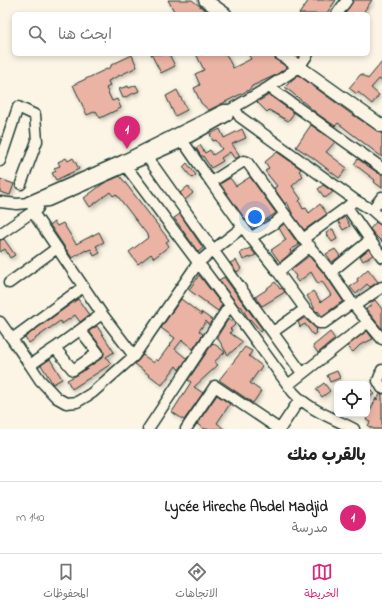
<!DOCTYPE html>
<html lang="ar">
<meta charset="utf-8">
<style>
body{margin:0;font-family:"Indie Flower","Playpen Sans Arabic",sans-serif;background:#f6f6f6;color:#222;direction:rtl}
.controls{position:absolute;right:12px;bottom:12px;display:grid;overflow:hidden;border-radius:6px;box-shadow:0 2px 6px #0003}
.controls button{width:36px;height:36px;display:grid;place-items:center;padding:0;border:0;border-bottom:1px solid #e0e0e0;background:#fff;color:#222;font:20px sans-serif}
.you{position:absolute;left:255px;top:217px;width:14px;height:14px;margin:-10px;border:3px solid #fff;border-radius:50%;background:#1a73e8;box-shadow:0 0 0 6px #1a73e833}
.badge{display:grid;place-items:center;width:26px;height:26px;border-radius:50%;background:#db2777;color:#fff;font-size:13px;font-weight:700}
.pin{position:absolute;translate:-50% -33px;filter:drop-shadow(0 1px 2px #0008)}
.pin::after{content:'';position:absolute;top:21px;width:14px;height:12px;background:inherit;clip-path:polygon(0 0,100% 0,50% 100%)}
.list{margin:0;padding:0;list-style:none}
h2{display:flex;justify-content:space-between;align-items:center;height:52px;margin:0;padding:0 16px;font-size:17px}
h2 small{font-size:13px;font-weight:400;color:#767676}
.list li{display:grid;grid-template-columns:26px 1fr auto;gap:12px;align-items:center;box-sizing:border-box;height:72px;padding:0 16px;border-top:1px solid #e0e0e0}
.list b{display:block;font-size:15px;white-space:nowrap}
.list p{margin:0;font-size:13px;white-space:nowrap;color:#767676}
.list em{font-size:13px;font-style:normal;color:#767676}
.icon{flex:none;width:22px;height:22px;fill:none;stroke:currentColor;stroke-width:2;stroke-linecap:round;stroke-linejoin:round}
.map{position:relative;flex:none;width:382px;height:429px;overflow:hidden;direction:ltr}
.search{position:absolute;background:#fff;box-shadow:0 2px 6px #0003;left:12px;right:12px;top:12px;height:44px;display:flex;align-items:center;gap:10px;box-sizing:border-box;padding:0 14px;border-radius:6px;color:#767676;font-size:15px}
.sheet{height:124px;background:#fff}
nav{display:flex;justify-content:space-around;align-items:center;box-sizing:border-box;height:56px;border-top:1px solid #e0e0e0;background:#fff;font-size:11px;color:#767676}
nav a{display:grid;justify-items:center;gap:2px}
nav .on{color:#db2777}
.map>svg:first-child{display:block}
.building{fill:#ebb3a4;stroke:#1f3d34;filter:url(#shadow)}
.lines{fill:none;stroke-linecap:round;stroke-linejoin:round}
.minor-casing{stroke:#1f3d34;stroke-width:13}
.major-casing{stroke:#1f3d34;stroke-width:15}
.minor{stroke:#fcf5e5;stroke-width:10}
.major{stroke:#fcf5e5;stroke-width:12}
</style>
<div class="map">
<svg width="382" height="429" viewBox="0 0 382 429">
<defs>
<filter id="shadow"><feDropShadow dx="1.5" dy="2" stdDeviation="2" flood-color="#0004"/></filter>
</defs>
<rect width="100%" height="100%" fill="#fcf5e5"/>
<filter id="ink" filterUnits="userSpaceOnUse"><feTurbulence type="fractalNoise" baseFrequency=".025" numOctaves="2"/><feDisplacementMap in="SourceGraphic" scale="8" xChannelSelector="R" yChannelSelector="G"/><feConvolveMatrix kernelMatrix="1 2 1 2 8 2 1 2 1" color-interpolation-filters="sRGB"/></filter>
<g filter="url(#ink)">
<!-- building -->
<path class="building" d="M168 0H192L206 11 200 14H177L174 11Z
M309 0H336L326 14H299Z
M353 0H372L362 14H345Z
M151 54H169L175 66 161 73Z
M196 54H226L233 68 251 59 248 54H273L276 60 284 65 286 68 276 75 252 86 249 90 209 110 201 103 194 88 200 85 195 74 204 70Z
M132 55 137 67 108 81 110 86 106 88 112 101 117 99 121 108 100 118 96 111 87 115 73 85 111 67V65Z
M382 62V81L379 79 371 88 379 95 372 104 358 92 357 94 349 88 361 74 368 79Z
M298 75 350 113 382 134V157L338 123 335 126 319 115 285 87 292 80Z
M136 85 139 91 123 98 119 89 128 86 129 88Z
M177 90 187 110 175 116 166 96Z
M269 95 294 113 288 121 269 110 267 112 257 102Z
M311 125 335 142 326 152 347 168 339 178 312 157 296 147Z
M220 129 224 138 242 129 246 138 232 144 240 156 235 159 230 152 221 158 223 161 211 168 203 156H201L196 148 200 145 205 153 210 150 213 155 222 149 216 140 213 141 210 134Z
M277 152 301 169 299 171 303 176 292 186 301 199 299 201 303 209 306 208 309 213 320 204 327 214 304 230 293 215 287 202 285 204 274 188 277 186 265 171 269 168 265 162Z
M66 158 68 161 73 158 79 169 56 180 52 173 56 171 54 168 60 166 58 162Z
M358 159 378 173 382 174V188L374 182 375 180 354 164Z
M187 163 196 175 192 178 183 167Z
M120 176 169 240 166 242 169 246 154 258 151 254 138 264 129 252 149 237 116 194 113 196 110 192 90 207 84 198 104 183Z
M250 177 276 213 252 229 220 184 230 178 236 186Z
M0 179 14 184 10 195 0 192Z
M323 185 333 192 325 198 318 189Z
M188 186 193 193 185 200 180 193Z
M180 214 203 248 198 252 174 218Z
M345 217 350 226 343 230 338 221Z
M54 222 57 226 63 223 76 244 99 232 104 242 96 246 100 253 94 256 91 249 86 251V250L72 258 50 225Z
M376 222 382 226V242L375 235 370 229Z
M284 224 299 245 290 250 291 253 280 262 271 250 286 240 279 228Z
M333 229 337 239 332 242 326 233Z
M4 239 15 255 10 258 5 249 0 252V240Z
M250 248 256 255 243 260 240 253Z
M335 249 340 256 332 262 326 254Z
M369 249 373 255 363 261 360 256Z
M309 256 326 276 343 301 322 316 318 311 317 312 314 309V307L307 296 313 291 321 302 331 295 322 281 318 284 311 272 298 282 295 278 296 276 291 270Z
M236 260 241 269 237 272 230 263Z
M368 269 378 282 370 287 367 284 356 294 350 287 358 281 357 279Z
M199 275 222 305 218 311 189 290Z
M224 277 263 330 261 332 250 319 249 320 241 306 239 307 219 280Z
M275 282 280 289 282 288 285 292 262 306 255 297 266 290V289Z
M78 299 89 315 80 322 75 315 62 324 60 321 29 343 25 337Z
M181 299 202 315 201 312 212 320 209 325 206 321 199 331 203 334 193 349 182 340 175 349 186 358 189 355 179 370 176 366 162 385 135 364 143 355 154 363 156 359 158 361 175 338 161 328Z
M375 300 382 309V329L366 309 371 305 370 303Z
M229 318 235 325 230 329 232 330 230 333 243 342 228 355 217 337Z
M304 318 317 329 315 331 316 333 313 335 305 324 300 327 298 322Z
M97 326 114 352 106 357 111 364 72 389 67 380 77 375 102 358 104 355 103 349 89 331Z
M367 331 373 339 360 345 353 352 347 346Z
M330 332 335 339 318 353 313 346Z
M213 343 225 352 214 362 218 365 194 387 203 393 184 420 172 412 191 382 188 380Z
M245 347 252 351 249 356 262 366 250 383 261 391 253 403 219 380Z
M50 359 62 379 53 384 41 365Z
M337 371 340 378 330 382 327 375Z
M324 383 330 391 322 397 316 389Z
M367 384 374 394 367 399Z
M380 394H382V429H374L368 426 370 422 366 420 376 398 377 400Z
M217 395 230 404 217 423 224 429H205L197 424Z"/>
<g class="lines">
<defs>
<path id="minor" d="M337 14 347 0
M269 87 382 168
M234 108 240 117 355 200 372 210 382 219
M180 137 211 182
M143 151 213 250 302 373
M0 161 18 107 35 115 37 141 21 184
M122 161 230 305 293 392C309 410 333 418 354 429
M244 161 247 162 303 239 331 272 352 303 324 323H319L305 309 278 272 251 238 211 182Z
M355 200 347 207 382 257
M0 202 17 204 48 201 177 144 227 116 230 110
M28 202 122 161 224 110H230L269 87 299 67 308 54
M372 210 382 197
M32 211 102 314 134 356
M0 234 38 208
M251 238 255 235 275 223 285 214
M303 239 347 207
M278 272 310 246
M331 272 370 240
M9 283 57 248
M352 303 382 339
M354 306 382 287
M0 322 12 339
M80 330 98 353 73 370 55 348 102 314
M273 332 305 309
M55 348 30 365 12 339 83 287
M30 365 40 380 57 398 66 403 77 402 92 393 134 356 198 263 213 250 243 227
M382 370 378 381 382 388
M288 385 368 322
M148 429 230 305
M186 429 215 386 279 429
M280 429 300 399"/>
<path id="major" d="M205 0 225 14
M281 54 382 126"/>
</defs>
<!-- minor casing -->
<use href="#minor" class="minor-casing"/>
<!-- major casing -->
<use href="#major" class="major-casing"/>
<!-- minor -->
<use href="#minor" class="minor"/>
<!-- major -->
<use href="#major" class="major"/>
</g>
</g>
</svg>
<div class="controls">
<button><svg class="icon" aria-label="locate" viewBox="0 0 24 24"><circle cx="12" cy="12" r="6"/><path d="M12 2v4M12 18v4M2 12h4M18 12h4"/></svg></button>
</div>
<div class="you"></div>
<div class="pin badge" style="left:127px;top:149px">1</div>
<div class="search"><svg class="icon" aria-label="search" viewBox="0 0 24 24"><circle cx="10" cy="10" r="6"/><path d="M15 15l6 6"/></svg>ابحث هنا</div>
</div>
<section class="sheet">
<h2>بالقرب منك<small></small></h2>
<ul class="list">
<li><span class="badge">1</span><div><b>Lycée Hireche Abdel Madjid</b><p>مدرسة</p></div><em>140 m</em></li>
</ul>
</section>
<nav>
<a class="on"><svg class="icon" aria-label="map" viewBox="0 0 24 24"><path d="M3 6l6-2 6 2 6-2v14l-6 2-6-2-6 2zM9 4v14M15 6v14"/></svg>الخريطة</a>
<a><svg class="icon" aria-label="directions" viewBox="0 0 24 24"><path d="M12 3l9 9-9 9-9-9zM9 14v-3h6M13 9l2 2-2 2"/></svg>الاتجاهات</a>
<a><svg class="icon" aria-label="saved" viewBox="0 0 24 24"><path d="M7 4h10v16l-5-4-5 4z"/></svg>المحفوظات</a>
</nav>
